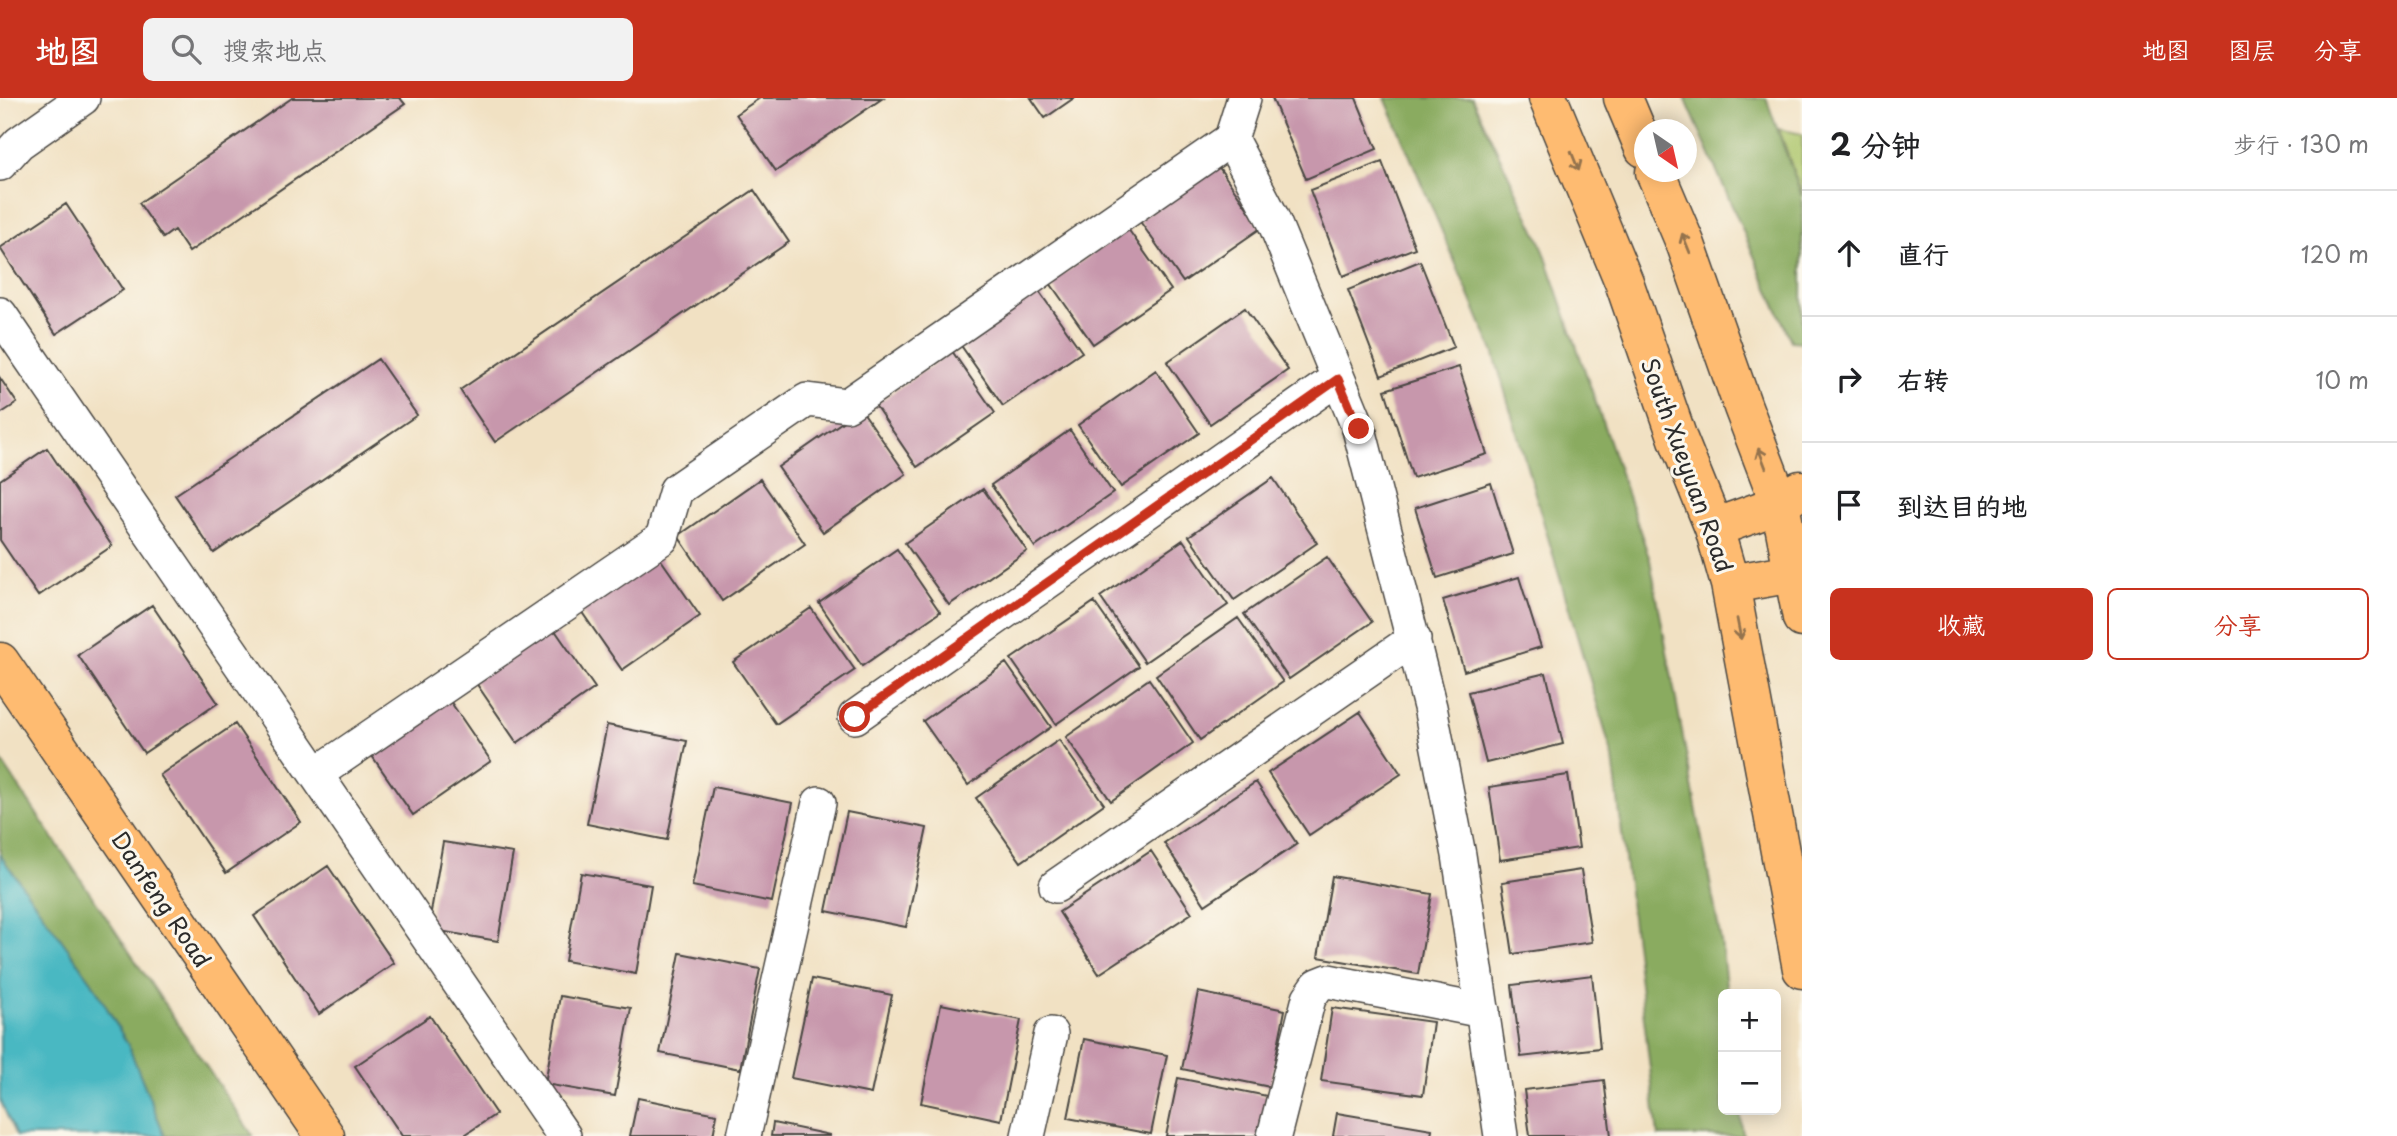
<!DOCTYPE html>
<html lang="zh">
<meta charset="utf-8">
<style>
body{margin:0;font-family:"Playpen Sans","LXGW WenKai TC",sans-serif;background:#f2f2f2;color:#202124}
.controls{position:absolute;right:21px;bottom:21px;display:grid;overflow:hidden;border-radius:10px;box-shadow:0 4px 18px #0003}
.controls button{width:63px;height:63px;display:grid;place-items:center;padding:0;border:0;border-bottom:2px solid #e0e0e0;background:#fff;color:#202124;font:35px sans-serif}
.compass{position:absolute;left:1634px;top:21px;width:63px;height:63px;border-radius:50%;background:#fff;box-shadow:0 4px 18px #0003;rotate:146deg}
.stop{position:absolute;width:21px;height:21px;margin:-16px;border:5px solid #c8321e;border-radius:50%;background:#fff}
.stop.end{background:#c8321e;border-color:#fff;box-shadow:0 2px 7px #0008}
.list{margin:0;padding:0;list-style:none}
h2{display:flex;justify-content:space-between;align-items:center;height:91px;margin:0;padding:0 28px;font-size:30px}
h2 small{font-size:23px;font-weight:400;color:#757577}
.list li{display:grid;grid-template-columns:46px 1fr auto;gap:21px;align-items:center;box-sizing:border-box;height:126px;padding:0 28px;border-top:2px solid #e0e0e0}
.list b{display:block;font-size:26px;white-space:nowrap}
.list em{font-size:23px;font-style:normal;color:#757577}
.actions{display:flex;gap:14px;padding:21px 28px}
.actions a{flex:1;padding:16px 0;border:2px solid #c8321e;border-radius:10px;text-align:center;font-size:24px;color:#c8321e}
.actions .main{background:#c8321e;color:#fff}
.icon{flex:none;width:38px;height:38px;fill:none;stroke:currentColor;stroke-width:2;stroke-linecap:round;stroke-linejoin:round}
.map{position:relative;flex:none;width:1802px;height:1038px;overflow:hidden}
header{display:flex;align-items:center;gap:42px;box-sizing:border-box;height:98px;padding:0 35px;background:#c8321e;color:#fff}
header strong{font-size:33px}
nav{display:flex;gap:38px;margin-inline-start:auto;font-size:24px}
.search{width:490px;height:63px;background:#f2f2f2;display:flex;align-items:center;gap:18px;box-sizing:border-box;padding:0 24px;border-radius:10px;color:#757577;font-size:26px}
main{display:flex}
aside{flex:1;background:#fff}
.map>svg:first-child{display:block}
.green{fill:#adc66c;stroke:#6c784c;stroke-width:2}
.forest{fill:#8aab60;stroke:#5a6b46;stroke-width:2}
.water{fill:#4ab8c2;stroke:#3a7276;stroke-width:2}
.building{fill:#c797ac}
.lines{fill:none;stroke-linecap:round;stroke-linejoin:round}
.minor-casing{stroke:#494642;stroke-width:36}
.major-casing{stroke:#494642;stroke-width:41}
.minor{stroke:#fff;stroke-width:33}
.major{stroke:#febb71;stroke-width:38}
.oneway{stroke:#94734e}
.route{stroke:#c8321e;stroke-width:9}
.labels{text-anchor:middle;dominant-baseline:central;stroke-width:6;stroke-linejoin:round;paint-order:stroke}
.street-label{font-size:23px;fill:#2b2b2b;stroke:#fbf7ec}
</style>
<header>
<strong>地图</strong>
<div class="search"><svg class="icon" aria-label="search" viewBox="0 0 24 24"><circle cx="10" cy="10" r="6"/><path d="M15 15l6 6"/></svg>搜索地点</div>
<nav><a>地图</a><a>图层</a><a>分享</a></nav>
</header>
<main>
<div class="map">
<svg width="1802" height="1038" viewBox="0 0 1802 1038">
<rect width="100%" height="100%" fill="#fbf7ec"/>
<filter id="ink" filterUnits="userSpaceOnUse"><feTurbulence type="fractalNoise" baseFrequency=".0143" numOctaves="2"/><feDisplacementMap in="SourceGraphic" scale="14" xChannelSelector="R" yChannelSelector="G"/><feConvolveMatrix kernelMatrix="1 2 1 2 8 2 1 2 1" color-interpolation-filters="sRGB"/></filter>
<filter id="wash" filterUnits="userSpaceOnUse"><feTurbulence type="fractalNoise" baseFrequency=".00686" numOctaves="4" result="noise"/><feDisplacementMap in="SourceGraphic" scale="28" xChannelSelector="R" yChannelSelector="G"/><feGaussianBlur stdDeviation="1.57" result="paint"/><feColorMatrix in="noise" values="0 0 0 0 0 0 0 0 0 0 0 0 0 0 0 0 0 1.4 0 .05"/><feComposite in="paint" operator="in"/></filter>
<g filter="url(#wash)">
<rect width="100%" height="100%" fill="#f1e1c3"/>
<!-- green -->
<path class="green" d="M1779 31 1802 36V98Z"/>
<!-- forest -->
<path class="forest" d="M1385 0H1472L1541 145 1650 462 1721 843 1727 896H1723V1012H1740L1743 1038H1658L1613 660 1493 253Z
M1685 0H1766L1802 99V244L1791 243Z
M0 661 253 1038H165L128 947 92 884 0 757Z"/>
<!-- water -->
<path class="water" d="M0 757 92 884 128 947 165 1038H16L0 1002Z"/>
<g id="blocks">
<!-- building -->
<path class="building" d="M292 0H400L405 6 189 154 174 132 163 140 139 105Z
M760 0H883L776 73 736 16Z
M1031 0H1074L1045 20Z
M1272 0H1356L1377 51 1306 81Z
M1382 64 1415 150 1343 178 1310 92Z
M1218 68 1261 130 1183 184 1139 122Z
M754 92 789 144 495 344 460 292Z
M66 106 123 192 56 236 0 150Z
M1128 131 1171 192 1093 246 1050 185Z
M1420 163 1454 249 1381 278 1348 192Z
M1038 192 1082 254 1003 308 960 246Z
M1245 210 1288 272 1210 326 1167 264Z
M952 253 995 315 917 369 875 307Z
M378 261 417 317 214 455 175 397Z
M1459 269 1487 356 1413 380 1385 292Z
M1156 272 1199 335 1121 389 1078 327Z
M0 280 17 305 0 316Z
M861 311 906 376 823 434 778 369Z
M1070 332 1113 395 1035 449 991 387Z
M47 350 112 448 38 498 0 442V382Z
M1273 380 1317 445 1234 502 1189 438Z
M760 381 805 446 722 503 678 438Z
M1491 385 1513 456 1437 480 1415 410Z
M983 391 1027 453 949 507 905 445Z
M1183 442 1228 507 1145 564 1100 499Z
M897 451 940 514 862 568 819 505Z
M657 456 700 518 622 572 579 510Z
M1327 459 1372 524 1289 581 1244 516Z
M1519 479 1541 549 1464 573 1443 502Z
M1094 504 1139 568 1056 626 1011 561Z
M152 507 218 605 144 655 78 557Z
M811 510 855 572 776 626 733 564Z
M1238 520 1283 584 1200 642 1156 577Z
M552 528 595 590 517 645 474 582Z
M1006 565 1051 629 968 687 923 623Z
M1546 575 1563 646 1486 665 1468 594Z
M1149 581 1193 645 1111 703 1066 639Z
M448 600 491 663 413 717 370 655Z
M1360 614 1401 676 1309 737 1268 675Z
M235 626 301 724 226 775 160 677Z
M607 627 687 643 667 742 587 726Z
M1059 642 1104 706 1021 764 976 700Z
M1568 677 1579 750 1500 762 1489 689Z
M1256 684 1297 746 1205 807 1164 745Z
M713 689 793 705 772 804 692 788Z
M847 714 927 730 906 829 826 813Z
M443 744 513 755 498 843 428 831Z
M1151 753 1192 815 1099 876 1059 814Z
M328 768 394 865 319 916 254 818Z
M1581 772 1592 844 1513 856 1502 784Z
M581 775 651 787 636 876 565 863Z
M1332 778 1432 796 1418 876 1318 859Z
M680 855 760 871 740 971 660 955Z
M1592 877 1600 950 1521 959 1512 887Z
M812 881 892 897 871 996 791 980Z
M1198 894 1285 912 1270 989 1182 971Z
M560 898 631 910 615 998 545 986Z
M941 906 1021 922 1001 1022 921 1005Z
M1332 910 1433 924 1423 997 1321 983Z
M430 918 496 1016 463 1038H402L355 968Z
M1084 941 1167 957 1151 1036 1068 1020Z
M1178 980 1267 998 1259 1038H1166Z
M1604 982 1611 1038H1530L1524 992Z
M638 1000 717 1016 713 1038H630Z
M1337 1015 1432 1031 1431 1038H1333Z
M773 1025 830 1037V1038H771Z"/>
</g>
</g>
<g filter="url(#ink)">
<use href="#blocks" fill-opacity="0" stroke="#494642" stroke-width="2"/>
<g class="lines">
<defs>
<path id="minor" d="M1231 41 1272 119 1359 331 1430 609 1459 757 1501 1038
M0 66 19 45 83 0
M0 216 564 1038
M855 619 1338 280
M316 676 662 440 676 392 807 302 847 307 1231 41 1244 0
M1056 788 1414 541
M744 1038 819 705
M1028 1038 1051 936
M1274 1038 1309 900 1318 887 1328 883 1483 913"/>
<path id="major" d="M1548 0 1624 184 1678 341 1714 430 1730 486 1802 871
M1623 0 1644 50
M1655 74 1686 147 1743 309 1780 406 1802 520
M1714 430 1780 406 1800 392
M1730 486 1793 475 1802 468
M0 564 325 1038"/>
</defs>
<!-- minor casing -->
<use href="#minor" class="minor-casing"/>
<!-- major casing -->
<use href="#major" class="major-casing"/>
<!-- minor -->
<use href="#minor" class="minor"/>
<!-- major -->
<use href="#major" class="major"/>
</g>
<!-- one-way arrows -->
<defs><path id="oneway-shaft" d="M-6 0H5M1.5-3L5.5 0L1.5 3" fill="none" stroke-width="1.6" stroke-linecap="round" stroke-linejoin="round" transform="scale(1.75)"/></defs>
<g class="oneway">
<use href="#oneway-shaft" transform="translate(1575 63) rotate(68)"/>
<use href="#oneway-shaft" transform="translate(1686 145) rotate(-112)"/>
<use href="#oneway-shaft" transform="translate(1762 360) rotate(-111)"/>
<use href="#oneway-shaft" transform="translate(1739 531) rotate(79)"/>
</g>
</g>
<g class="lines" filter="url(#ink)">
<!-- route -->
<path class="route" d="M855 619 1338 281 1359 331"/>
</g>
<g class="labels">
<!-- street labels -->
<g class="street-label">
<text transform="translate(1688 367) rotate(70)">South Xueyuan Road</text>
<text transform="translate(162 801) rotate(56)">Danfeng Road</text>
</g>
</g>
</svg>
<div class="controls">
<button>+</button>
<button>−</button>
</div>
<svg class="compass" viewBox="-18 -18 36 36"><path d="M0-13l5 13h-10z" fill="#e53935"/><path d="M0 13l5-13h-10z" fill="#757577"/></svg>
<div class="stop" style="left:855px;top:619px"></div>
<div class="stop end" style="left:1359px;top:331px"></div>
</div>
<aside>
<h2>2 分钟<small>步行 · 130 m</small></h2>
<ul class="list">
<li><svg class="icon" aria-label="ahead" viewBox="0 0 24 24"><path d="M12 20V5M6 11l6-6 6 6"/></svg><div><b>直行</b></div><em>120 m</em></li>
<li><svg class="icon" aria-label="right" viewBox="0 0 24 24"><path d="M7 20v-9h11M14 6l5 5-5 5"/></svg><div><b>右转</b></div><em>10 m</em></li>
<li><svg class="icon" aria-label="arrive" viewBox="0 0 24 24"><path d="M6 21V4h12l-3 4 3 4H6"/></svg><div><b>到达目的地</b></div></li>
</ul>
<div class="actions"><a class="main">收藏</a><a>分享</a></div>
</aside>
</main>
